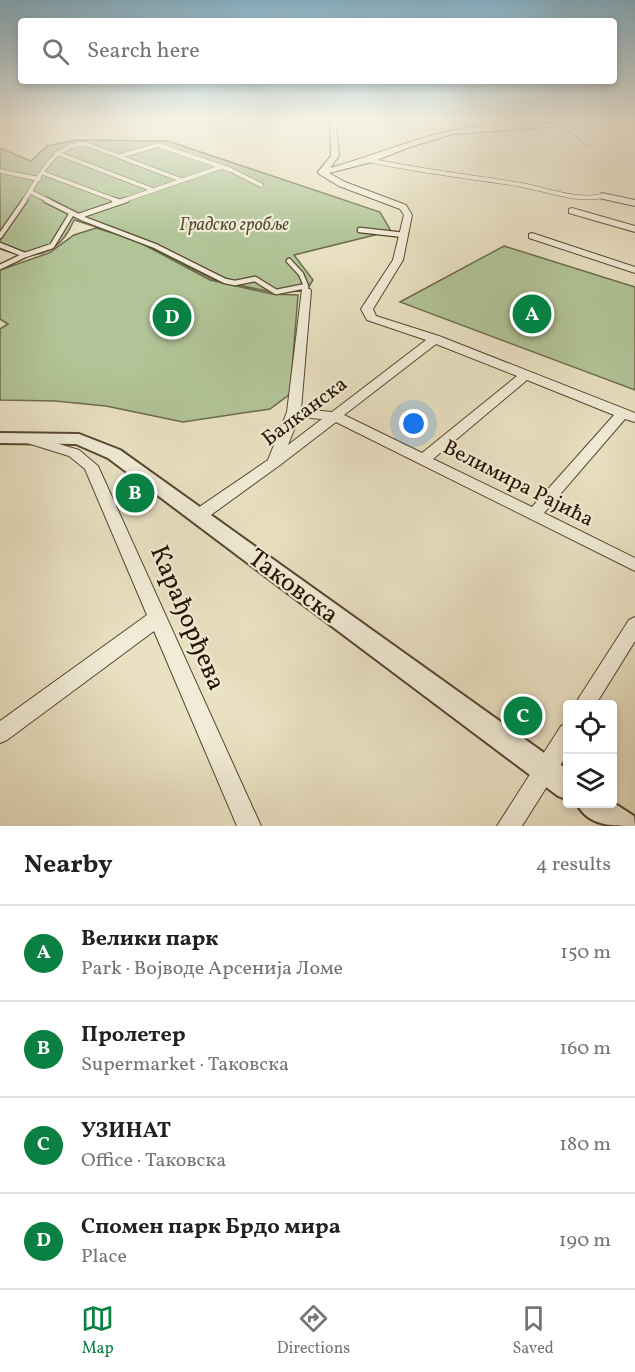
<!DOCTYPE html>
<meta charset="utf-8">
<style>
body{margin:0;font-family:Vollkorn,serif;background:#f6f6f6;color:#202124}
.controls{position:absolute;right:18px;bottom:18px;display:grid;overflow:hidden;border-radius:6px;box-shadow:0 3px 9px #0003}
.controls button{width:54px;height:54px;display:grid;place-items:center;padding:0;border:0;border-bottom:2px solid #e0e0e0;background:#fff;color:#202124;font:30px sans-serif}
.you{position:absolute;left:414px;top:424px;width:21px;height:21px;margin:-15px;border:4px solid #fff;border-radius:50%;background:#1a73e8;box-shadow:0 0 0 9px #1a73e833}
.badge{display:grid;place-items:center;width:39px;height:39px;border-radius:50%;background:#0b8043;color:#fff;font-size:20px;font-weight:700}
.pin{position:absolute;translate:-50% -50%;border:3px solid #fff;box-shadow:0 2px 6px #0006}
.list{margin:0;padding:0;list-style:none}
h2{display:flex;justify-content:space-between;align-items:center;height:78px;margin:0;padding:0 24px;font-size:26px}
h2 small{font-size:20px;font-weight:400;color:#757577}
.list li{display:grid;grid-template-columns:39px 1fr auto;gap:18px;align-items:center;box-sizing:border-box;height:96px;padding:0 24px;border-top:2px solid #e0e0e0}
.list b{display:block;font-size:22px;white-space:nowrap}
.list p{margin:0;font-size:20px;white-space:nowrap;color:#757577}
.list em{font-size:20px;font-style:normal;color:#757577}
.icon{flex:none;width:33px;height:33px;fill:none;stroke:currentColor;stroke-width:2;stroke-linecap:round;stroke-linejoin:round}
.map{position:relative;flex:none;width:635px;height:826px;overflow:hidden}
.search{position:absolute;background:#fff;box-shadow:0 3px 9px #0003;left:18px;right:18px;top:18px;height:66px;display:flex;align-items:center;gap:15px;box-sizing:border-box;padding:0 21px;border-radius:6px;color:#757577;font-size:22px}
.sheet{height:462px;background:#fff}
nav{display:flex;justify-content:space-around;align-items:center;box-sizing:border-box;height:84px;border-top:2px solid #e0e0e0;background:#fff;font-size:16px;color:#757577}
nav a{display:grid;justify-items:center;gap:3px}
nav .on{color:#0b8043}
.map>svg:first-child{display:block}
.green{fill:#b2c497;stroke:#6c6b4c;stroke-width:1.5}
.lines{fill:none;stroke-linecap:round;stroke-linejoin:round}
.service-far1-casing{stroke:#584630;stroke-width:5}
.service-casing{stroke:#584630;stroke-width:7}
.minor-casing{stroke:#584630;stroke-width:2}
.tertiary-casing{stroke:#584630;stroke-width:4}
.service-far1{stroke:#f1ecd7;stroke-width:4}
.service{stroke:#f1ecd7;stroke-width:4.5}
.minor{fill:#f1ecd7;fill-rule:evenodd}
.tertiary{fill:#f1ecd7;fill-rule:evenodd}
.wall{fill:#c28979;stroke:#271200;stroke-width:1.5}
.shaded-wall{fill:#9e6f63;stroke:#271200;stroke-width:1.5}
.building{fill:#e19f8d;stroke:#271200;stroke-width:1.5}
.labels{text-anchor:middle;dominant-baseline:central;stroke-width:4.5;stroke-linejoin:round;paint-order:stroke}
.far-park-label{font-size:18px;font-style:italic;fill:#585035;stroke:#f1ecd7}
.street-label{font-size:21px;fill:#271200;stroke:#f1ecd7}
.near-street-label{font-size:26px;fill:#271200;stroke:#f1ecd7}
</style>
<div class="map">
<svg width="635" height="826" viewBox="0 0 635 826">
<rect width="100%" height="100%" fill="#e9e1c2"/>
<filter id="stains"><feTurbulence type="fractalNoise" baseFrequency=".00333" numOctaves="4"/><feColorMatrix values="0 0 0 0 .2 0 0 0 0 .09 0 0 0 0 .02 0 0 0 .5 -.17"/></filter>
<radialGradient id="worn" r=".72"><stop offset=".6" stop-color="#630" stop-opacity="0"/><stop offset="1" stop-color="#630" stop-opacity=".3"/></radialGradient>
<!-- green -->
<path class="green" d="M75 140 168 141 380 212 391 231 294 255 313 280 306 291 271 292 212 279 135 239 74 220C60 254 34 262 0 249V148L31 161 47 146Z
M96 228 133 239 210 280 272 294 298 295 290 394 270 409 183 422 106 406 55 401 0 400V329L8 324 0 319V270L49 253 74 235Z
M504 246 635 287V390L400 302Z"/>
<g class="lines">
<defs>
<path id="service-far1" d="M468 119 473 130
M560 124 575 132 588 144
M57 153 153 190
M120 156 158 145 231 170 261 185
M369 160C418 171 466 176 516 184 544 188 574 202 602 196
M0 171 39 179
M43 173 118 201
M31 192 49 201
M24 201C39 178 54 142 86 144L181 180
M122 201 221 167"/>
<path id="service" d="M46 200 84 219 155 246 225 281 235 283 255 279 276 292 306 286V291
M114 200 120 202
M79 216 126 200
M360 230 404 235
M0 236 25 200
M0 245 25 255 0 267
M25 255 52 246 72 213
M289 261 301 274 306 286"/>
<path id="minor" d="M333 119H340L336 123 339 156 330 168C370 157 409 140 450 131 478 124 522 125 552 123L548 119H556L563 124 560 126 453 134 410 147 372 162 329 173 345 182 406 205 412 215 403 260 373 309 376 316 439 336 635 413V422L625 419 544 513 635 558V571L336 422 280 465 204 520H192L190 516 192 512 268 460 287 412 302 289H310L311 291 301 409 332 412 426 340 367 320 361 309 393 260 404 215 400 209 339 186 319 174 318 172 331 156 330 123ZM436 344 517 376 422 453 344 415ZM527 380 614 415 532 507 433 459ZM299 417 322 419 288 445Z
M602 193 635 200V206L599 198 598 196Z
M572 208 635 226V232L569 213V209Z
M532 233 635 267V273L529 238V234Z
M29 435 79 450 98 466 261 826H237L154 631 7 740 0 743V721L147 615 85 469 69 456 24 442 22 439Z
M635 617V641L596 704H575L629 620Z
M568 723V753L522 826H497L561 726Z"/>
<path id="tertiary" d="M0 433 79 434 120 450 568 770V800L558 796 108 458 76 444 0 443Z
M612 802 634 816 635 826C612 826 588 826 577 804Z"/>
</defs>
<!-- service-far1 casing -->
<use href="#service-far1" class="service-far1-casing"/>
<!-- service casing -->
<use href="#service" class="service-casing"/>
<!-- minor casing -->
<use href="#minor" class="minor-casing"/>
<!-- tertiary casing -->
<use href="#tertiary" class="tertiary-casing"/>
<!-- service-far1 -->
<use href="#service-far1" class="service-far1"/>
<!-- service -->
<use href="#service" class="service"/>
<!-- minor -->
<use href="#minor" class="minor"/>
<!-- tertiary -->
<use href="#tertiary" class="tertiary"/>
</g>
<!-- wall -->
<path class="wall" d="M116 483 148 494 132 504 117 492Z"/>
<!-- shaded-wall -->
<path class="shaded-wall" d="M146 485 148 494 132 504 130 495Z"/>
<!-- building -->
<path class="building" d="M131 474 146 485 130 495 116 483Z"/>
<!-- sky -->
<linearGradient id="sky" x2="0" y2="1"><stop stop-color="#87b8d2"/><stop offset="0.51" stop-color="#f5f2e4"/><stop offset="1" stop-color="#f5f2e4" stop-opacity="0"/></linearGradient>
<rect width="635" height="235" fill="url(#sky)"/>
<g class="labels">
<!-- far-park labels -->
<g class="far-park-label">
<text x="234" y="225">Градско гробље</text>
</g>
<!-- street labels -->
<g class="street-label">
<text transform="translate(305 412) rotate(-37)">Балканска</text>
<text transform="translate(518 484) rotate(27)">Велимира Рајића</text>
</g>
<!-- near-street labels -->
<g class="near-street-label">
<text transform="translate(293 587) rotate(37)">Таковска</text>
<text transform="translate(187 618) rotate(67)">Карађорђева</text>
</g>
</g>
<rect width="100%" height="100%" filter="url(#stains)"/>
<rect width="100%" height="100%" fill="url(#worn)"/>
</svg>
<div class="controls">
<button><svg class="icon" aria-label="locate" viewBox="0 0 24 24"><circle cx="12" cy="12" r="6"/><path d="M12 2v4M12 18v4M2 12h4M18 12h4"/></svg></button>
<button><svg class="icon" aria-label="layers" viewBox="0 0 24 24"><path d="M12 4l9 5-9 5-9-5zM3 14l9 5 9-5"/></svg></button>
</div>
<div class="you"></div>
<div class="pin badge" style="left:532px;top:314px">A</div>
<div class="pin badge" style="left:135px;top:493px">B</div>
<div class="pin badge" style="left:523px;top:716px">C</div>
<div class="pin badge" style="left:172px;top:317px">D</div>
<div class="search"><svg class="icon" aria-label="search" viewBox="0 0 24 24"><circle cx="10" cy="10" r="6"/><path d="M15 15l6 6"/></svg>Search here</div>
</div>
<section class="sheet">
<h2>Nearby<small>4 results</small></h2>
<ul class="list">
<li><span class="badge">A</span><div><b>Велики парк</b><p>Park · Војводе Арсенија Ломе</p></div><em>150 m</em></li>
<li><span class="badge">B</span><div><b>Пролетер</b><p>Supermarket · Таковска</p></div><em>160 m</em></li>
<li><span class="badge">C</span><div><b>УЗИНАТ</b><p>Office · Таковска</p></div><em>180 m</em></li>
<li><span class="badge">D</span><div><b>Спомен парк Брдо мира</b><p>Place</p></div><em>190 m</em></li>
</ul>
</section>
<nav>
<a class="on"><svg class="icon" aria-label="map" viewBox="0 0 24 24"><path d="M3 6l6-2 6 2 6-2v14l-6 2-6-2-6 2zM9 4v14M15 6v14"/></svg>Map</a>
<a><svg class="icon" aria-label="directions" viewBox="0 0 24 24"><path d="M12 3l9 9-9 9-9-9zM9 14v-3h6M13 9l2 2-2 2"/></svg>Directions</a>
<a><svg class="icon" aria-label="saved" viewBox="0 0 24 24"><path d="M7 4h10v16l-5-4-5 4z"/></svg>Saved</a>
</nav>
